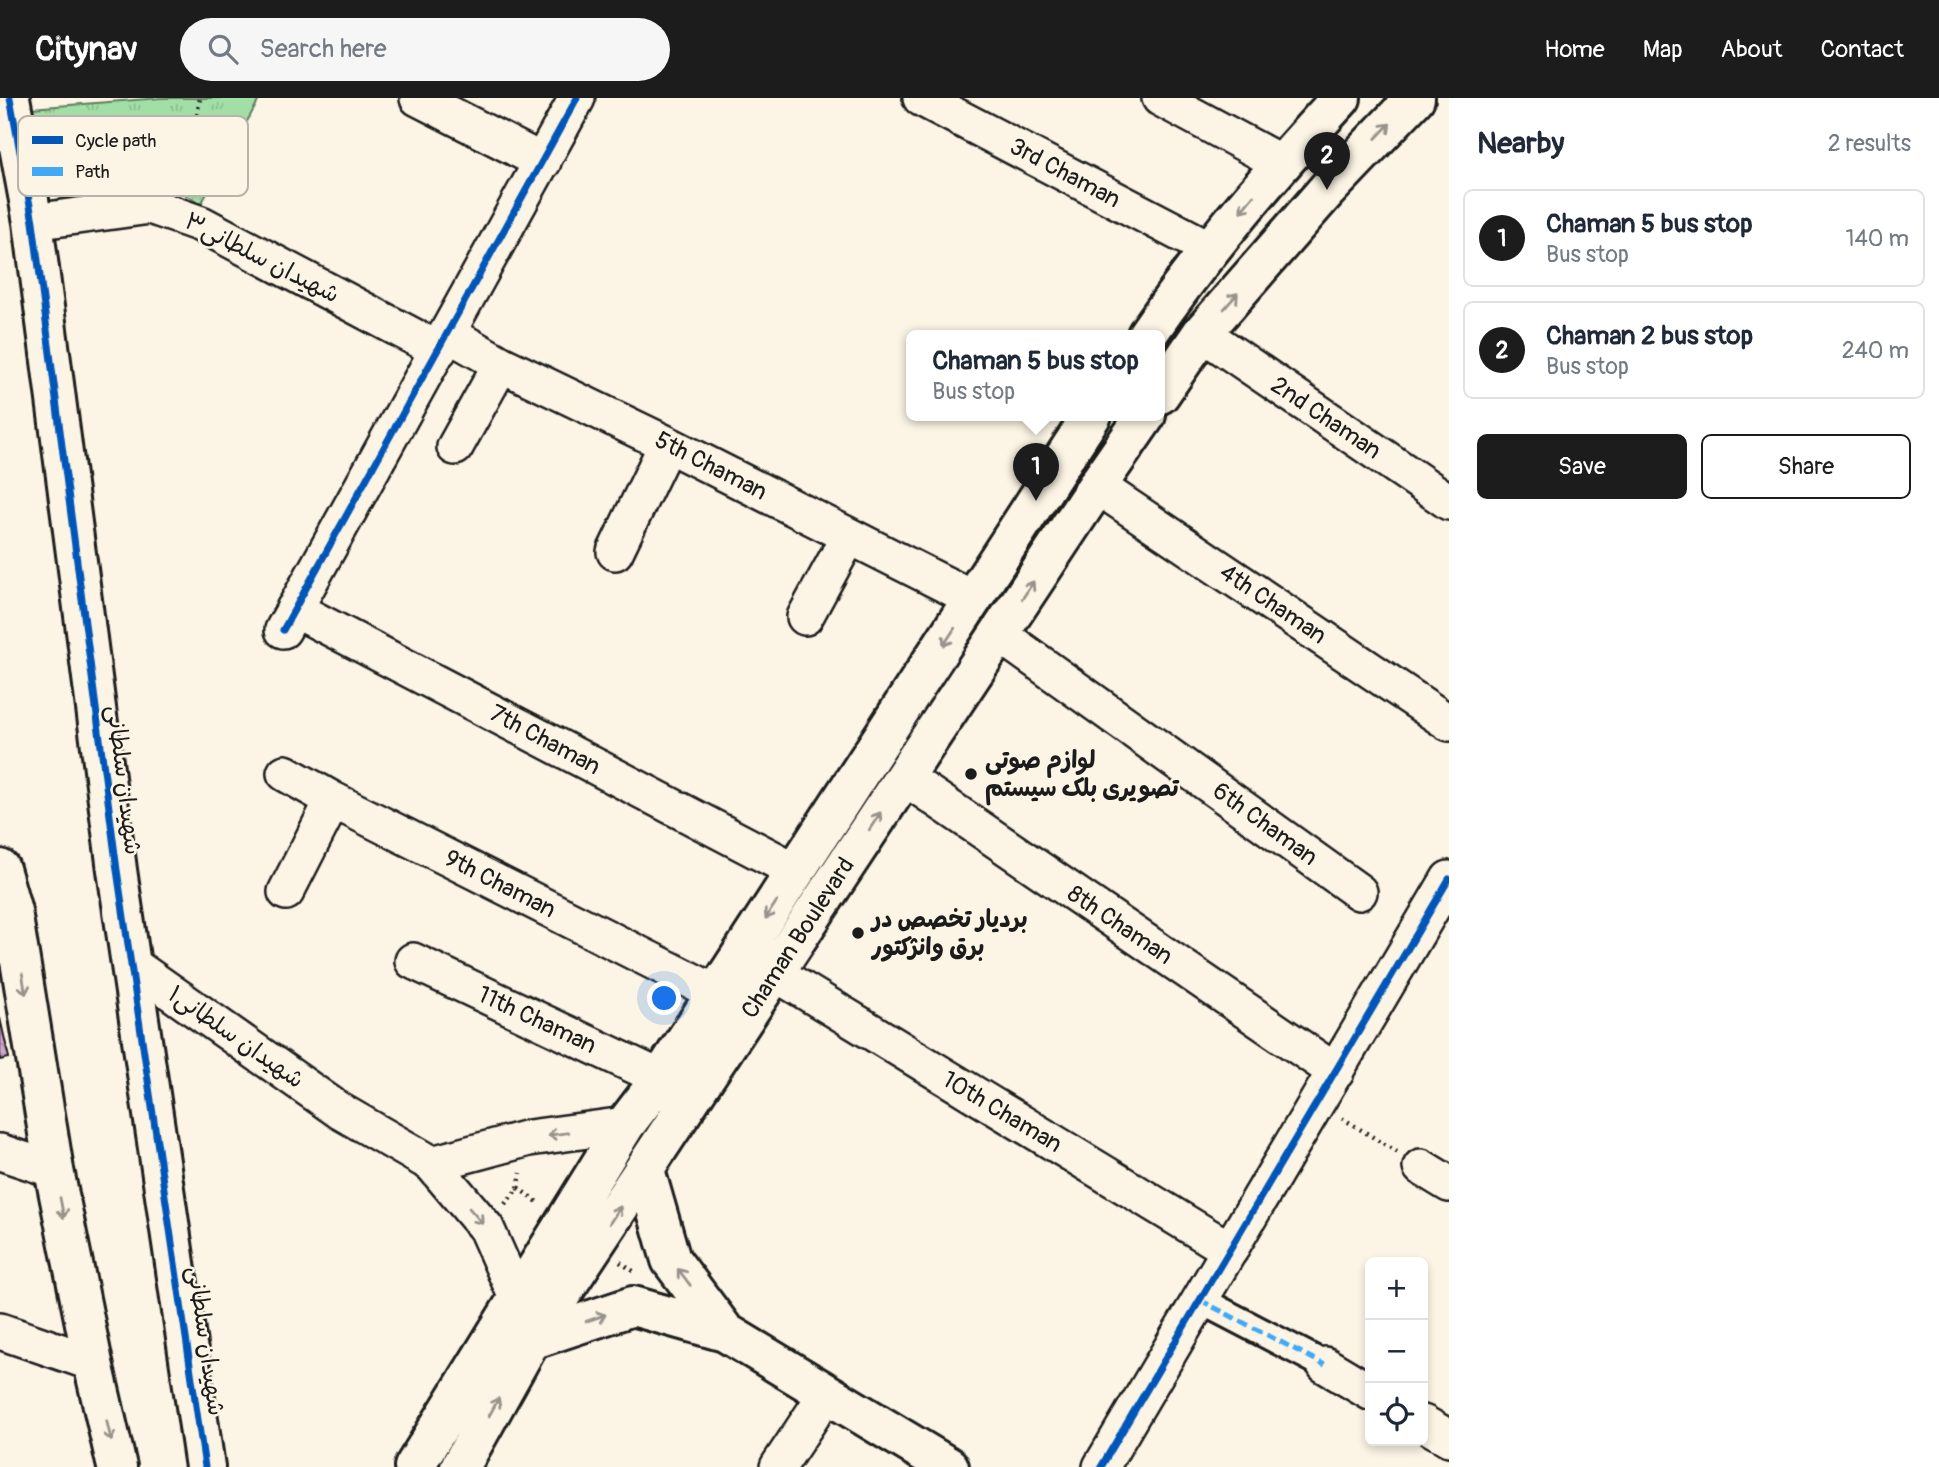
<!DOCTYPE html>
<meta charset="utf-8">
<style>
body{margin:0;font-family:Pangolin,"Playpen Sans Arabic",sans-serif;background:#f6f6f7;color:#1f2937}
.controls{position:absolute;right:21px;bottom:21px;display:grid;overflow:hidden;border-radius:10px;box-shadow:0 4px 10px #0003}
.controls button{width:63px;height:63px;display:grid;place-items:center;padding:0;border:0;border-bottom:2px solid #e0e1e3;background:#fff;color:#1f2937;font:35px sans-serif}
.you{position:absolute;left:665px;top:901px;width:24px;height:24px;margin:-18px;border:5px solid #fff;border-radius:50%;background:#1a73e8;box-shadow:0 0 0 10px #1a73e833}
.badge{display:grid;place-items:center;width:46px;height:46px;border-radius:50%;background:#1c1c1c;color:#fff;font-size:23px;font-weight:700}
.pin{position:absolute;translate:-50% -58px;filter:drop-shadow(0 2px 4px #0008)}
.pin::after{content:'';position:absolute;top:37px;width:24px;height:21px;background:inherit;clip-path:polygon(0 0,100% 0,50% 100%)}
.popup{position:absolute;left:906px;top:232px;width:259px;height:91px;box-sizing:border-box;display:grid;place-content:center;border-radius:10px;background:#fff;filter:drop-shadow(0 2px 5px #0005);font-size:23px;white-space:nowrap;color:#747a83}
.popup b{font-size:26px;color:#1f2937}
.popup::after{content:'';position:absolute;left:50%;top:100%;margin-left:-14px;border:14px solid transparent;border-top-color:#fff}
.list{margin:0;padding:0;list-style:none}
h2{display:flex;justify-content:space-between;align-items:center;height:91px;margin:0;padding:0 28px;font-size:30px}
h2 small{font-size:23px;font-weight:400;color:#747a83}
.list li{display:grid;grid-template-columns:46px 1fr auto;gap:21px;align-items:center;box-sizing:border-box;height:98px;margin:0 14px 14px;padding:0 14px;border:2px solid #e0e1e3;border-radius:10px}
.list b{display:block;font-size:26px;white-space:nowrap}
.list p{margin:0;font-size:23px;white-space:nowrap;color:#747a83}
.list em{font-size:23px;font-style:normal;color:#747a83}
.actions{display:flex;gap:14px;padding:21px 28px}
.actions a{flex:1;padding:16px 0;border:2px solid #1c1c1c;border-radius:10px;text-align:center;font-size:24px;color:#1c1c1c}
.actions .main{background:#1c1c1c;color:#fff}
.icon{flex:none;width:38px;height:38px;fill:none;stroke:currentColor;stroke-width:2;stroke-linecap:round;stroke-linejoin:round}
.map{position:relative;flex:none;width:1449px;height:1369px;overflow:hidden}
header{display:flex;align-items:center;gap:42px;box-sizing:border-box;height:98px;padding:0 35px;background:#1c1c1c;color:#fff}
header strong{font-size:33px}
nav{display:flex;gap:38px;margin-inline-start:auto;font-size:24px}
.search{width:490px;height:63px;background:#f6f6f7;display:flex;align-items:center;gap:18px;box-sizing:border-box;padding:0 24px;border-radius:38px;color:#747a83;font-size:26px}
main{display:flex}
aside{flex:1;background:#fff}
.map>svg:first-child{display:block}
.park{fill:url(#park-tufts);stroke:#5f7e61;stroke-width:2}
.building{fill:url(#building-back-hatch);stroke:#1c1c1c;stroke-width:2}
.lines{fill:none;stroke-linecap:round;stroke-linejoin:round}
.pedestrian-casing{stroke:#1c1c1c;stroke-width:32}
.minor-casing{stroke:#1c1c1c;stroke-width:40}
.tertiary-casing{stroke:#1c1c1c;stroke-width:44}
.secondary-casing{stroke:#1c1c1c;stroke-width:44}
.path{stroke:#1c1c1c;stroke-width:4.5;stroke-dasharray:2 5;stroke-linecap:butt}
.pedestrian{stroke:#fcf5e5;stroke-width:26}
.minor{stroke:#fcf5e5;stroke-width:35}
.tertiary{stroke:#fcf5e5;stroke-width:38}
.secondary{stroke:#fcf5e5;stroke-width:38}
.quiet{stroke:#3fa9f5;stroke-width:5;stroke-dasharray:10 5;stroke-linecap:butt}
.cycleway-casing{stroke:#fcf5e5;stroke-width:11}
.cycleway{stroke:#0057b8;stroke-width:7}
.oneway{stroke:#97938b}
.poi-dot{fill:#1c1c1c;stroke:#fcf5e5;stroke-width:2.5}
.labels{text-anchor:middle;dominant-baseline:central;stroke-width:5;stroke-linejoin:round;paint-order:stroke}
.street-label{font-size:24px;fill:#1c1c1c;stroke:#fcf5e5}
.poi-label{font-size:24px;font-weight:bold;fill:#1c1c1c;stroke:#fcf5e5;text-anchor:start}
.key{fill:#fcf5e5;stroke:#b9b4a9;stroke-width:2}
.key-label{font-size:19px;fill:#1c1c1c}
</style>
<header>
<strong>Citynav</strong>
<div class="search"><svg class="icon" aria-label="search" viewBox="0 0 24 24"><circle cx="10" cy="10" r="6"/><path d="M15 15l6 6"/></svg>Search here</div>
<nav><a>Home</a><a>Map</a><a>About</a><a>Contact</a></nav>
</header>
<main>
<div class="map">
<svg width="1449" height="1369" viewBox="0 0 1449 1369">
<defs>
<pattern id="park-tufts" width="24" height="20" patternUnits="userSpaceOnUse" patternTransform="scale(1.75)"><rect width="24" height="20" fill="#a2dfa6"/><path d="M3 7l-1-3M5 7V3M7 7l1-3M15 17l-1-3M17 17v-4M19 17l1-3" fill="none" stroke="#8bbf8e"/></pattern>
<pattern id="building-back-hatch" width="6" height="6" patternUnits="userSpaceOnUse" patternTransform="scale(1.75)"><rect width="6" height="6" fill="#cfa5cb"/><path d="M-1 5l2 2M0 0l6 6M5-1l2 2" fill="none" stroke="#b18dae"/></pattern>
</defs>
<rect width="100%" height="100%" fill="#fcf5e5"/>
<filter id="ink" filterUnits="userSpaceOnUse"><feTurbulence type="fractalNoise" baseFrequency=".0143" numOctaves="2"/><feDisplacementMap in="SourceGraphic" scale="14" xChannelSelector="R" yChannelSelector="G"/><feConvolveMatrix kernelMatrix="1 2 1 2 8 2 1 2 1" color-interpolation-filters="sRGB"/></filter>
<g filter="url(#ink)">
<!-- park -->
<path class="park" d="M161 0H260L201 106 167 85 37 95 31 10Z"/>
<!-- building -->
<path class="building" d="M0 920 9 960 0 962Z"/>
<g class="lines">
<defs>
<path id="pedestrian" d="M1200 1202 1325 1267"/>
<path id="minor" d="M418 0 543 64
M921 0 1210 151
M1160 0 1281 65
M33 124 150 108 201 126 439 252
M447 235 501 266 667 346 974 501
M1202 235 1449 404
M455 349 501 266
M1097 388 1449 625
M615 454 667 346
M294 511 796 773
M805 519 849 438
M283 532 577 0
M999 536 1359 794
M285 675 333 702 716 895
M904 679 1336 974
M286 794 333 702
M413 863 661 980
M131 866 340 1013 432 1066 486 1130 517 1200
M775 875 1230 1152
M0 1054 54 1072
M432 1066 529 1040 625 1027
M1421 1069 1449 1086
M0 1233 93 1265
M1325 1267 1370 1294
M1423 1325 1449 1340
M778 1369 827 1295
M1101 1369 1449 781"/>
<path id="tertiary" d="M10 0 33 124 117 772 205 1369
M0 771 12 813 54 1072 93 1265 117 1369
M645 1072 671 1162 725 1234
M531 1242 633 1208 725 1234 949 1369"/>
<path id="secondary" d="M1147 237C1205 152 1272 75 1341 0
M1160 296 1202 235 1327 92 1415 0
M414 1369 625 1027 661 980 1092 317
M460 1369 531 1242 1097 388 1146 317"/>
</defs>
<!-- pedestrian casing -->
<use href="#pedestrian" class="pedestrian-casing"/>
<!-- minor casing -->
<use href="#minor" class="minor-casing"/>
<!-- tertiary casing -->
<use href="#tertiary" class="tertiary-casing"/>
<!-- secondary casing -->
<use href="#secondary" class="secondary-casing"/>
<!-- path -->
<path class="path" d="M185 86 200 0
M1342 1020 1397 1054
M518 1090 539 1105
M505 1106 518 1090 521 1075
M620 1164 636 1175"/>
<!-- pedestrian -->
<use href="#pedestrian" class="pedestrian"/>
<!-- minor -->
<use href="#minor" class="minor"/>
<!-- tertiary -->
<use href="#tertiary" class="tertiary"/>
<!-- secondary -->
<use href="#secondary" class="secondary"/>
<!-- quiet -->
<path class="quiet" d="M1200 1202 1325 1267"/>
<defs>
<path id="cycleway" d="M10 0 33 124 117 772 205 1369
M283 532 577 0
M1101 1369 1449 781"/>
</defs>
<!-- cycleway casing -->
<use href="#cycleway" class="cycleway-casing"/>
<!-- cycleway -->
<use href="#cycleway" class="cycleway"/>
</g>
<!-- one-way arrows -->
<defs><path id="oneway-shaft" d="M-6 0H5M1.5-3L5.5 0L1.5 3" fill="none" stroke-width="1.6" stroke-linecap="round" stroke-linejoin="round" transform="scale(1.75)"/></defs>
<g class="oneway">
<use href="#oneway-shaft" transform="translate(1383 33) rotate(-46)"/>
<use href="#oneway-shaft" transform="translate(1247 106) rotate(130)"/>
<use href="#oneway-shaft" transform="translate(1231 203) rotate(-49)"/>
<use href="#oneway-shaft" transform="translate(1028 492) rotate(-57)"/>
<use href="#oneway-shaft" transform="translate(949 539) rotate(123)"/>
<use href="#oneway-shaft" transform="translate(875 723) rotate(-57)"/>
<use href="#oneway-shaft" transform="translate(771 812) rotate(123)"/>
<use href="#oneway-shaft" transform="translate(24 886) rotate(81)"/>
<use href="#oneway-shaft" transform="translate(558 1036) rotate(173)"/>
<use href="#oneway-shaft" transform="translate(62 1110) rotate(79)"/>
<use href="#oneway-shaft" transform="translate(615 1117) rotate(-57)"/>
<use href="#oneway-shaft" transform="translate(476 1118) rotate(49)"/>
<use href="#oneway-shaft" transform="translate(684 1179) rotate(-127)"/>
<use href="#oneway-shaft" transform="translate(596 1220) rotate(-19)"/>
<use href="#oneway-shaft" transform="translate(494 1309) rotate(-61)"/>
<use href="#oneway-shaft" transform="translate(109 1333) rotate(77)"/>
</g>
</g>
<!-- markers -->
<g class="poi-dot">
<circle cx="971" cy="676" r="7"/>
<circle cx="858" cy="835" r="7"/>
</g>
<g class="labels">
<!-- street labels -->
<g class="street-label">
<text transform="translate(1065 75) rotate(28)">3rd Chaman</text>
<text transform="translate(262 160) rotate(27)">شهیدان سلطانی۳</text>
<text transform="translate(1326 320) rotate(34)">2nd Chaman</text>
<text transform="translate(711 368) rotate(27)">5th Chaman</text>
<text transform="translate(1273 506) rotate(34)">4th Chaman</text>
<text transform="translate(545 642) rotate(28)">7th Chaman</text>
<text transform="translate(124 682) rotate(83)">شهیدان سلطانی</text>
<text transform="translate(1265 726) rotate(36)">6th Chaman</text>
<text transform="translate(500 786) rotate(27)">9th Chaman</text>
<text transform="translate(1120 827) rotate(34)">8th Chaman</text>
<text transform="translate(798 840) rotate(-57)">Chaman Boulevard</text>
<text transform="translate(537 922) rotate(25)">11th Chaman</text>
<text transform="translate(236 939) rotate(35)">شهیدان سلطانی۱</text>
<text transform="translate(1002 1014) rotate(31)">10th Chaman</text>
<text transform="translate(206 1243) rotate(82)">شهیدان سلطانی</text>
</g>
<!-- poi labels -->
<g class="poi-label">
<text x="985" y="662">لوازم صوتی<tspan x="985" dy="28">تصویری بلک سیستم</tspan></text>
<text x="872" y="821">بردیار تخصص در<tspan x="872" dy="28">برق وانژکتور</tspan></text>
</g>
</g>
<!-- legend -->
<rect x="18" y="18" width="230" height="80" rx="10" class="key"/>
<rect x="32" y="38" width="31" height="8" fill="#0057b8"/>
<rect x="32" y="69" width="31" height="9" fill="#3fa9f5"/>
<g class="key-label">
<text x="75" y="49">Cycle path</text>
<text x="75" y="80">Path</text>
</g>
</svg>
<div class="controls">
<button>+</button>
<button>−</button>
<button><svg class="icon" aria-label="locate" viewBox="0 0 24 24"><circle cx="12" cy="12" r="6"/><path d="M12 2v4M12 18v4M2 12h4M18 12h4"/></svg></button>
</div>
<div class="you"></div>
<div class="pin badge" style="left:1036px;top:403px">1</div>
<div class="popup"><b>Chaman 5 bus stop</b>Bus stop</div>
<div class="pin badge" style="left:1327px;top:92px">2</div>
</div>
<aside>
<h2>Nearby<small>2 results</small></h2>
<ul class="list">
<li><span class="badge">1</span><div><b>Chaman 5 bus stop</b><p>Bus stop</p></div><em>140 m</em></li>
<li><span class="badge">2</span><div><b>Chaman 2 bus stop</b><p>Bus stop</p></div><em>240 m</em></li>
</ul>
<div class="actions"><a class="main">Save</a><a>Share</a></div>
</aside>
</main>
